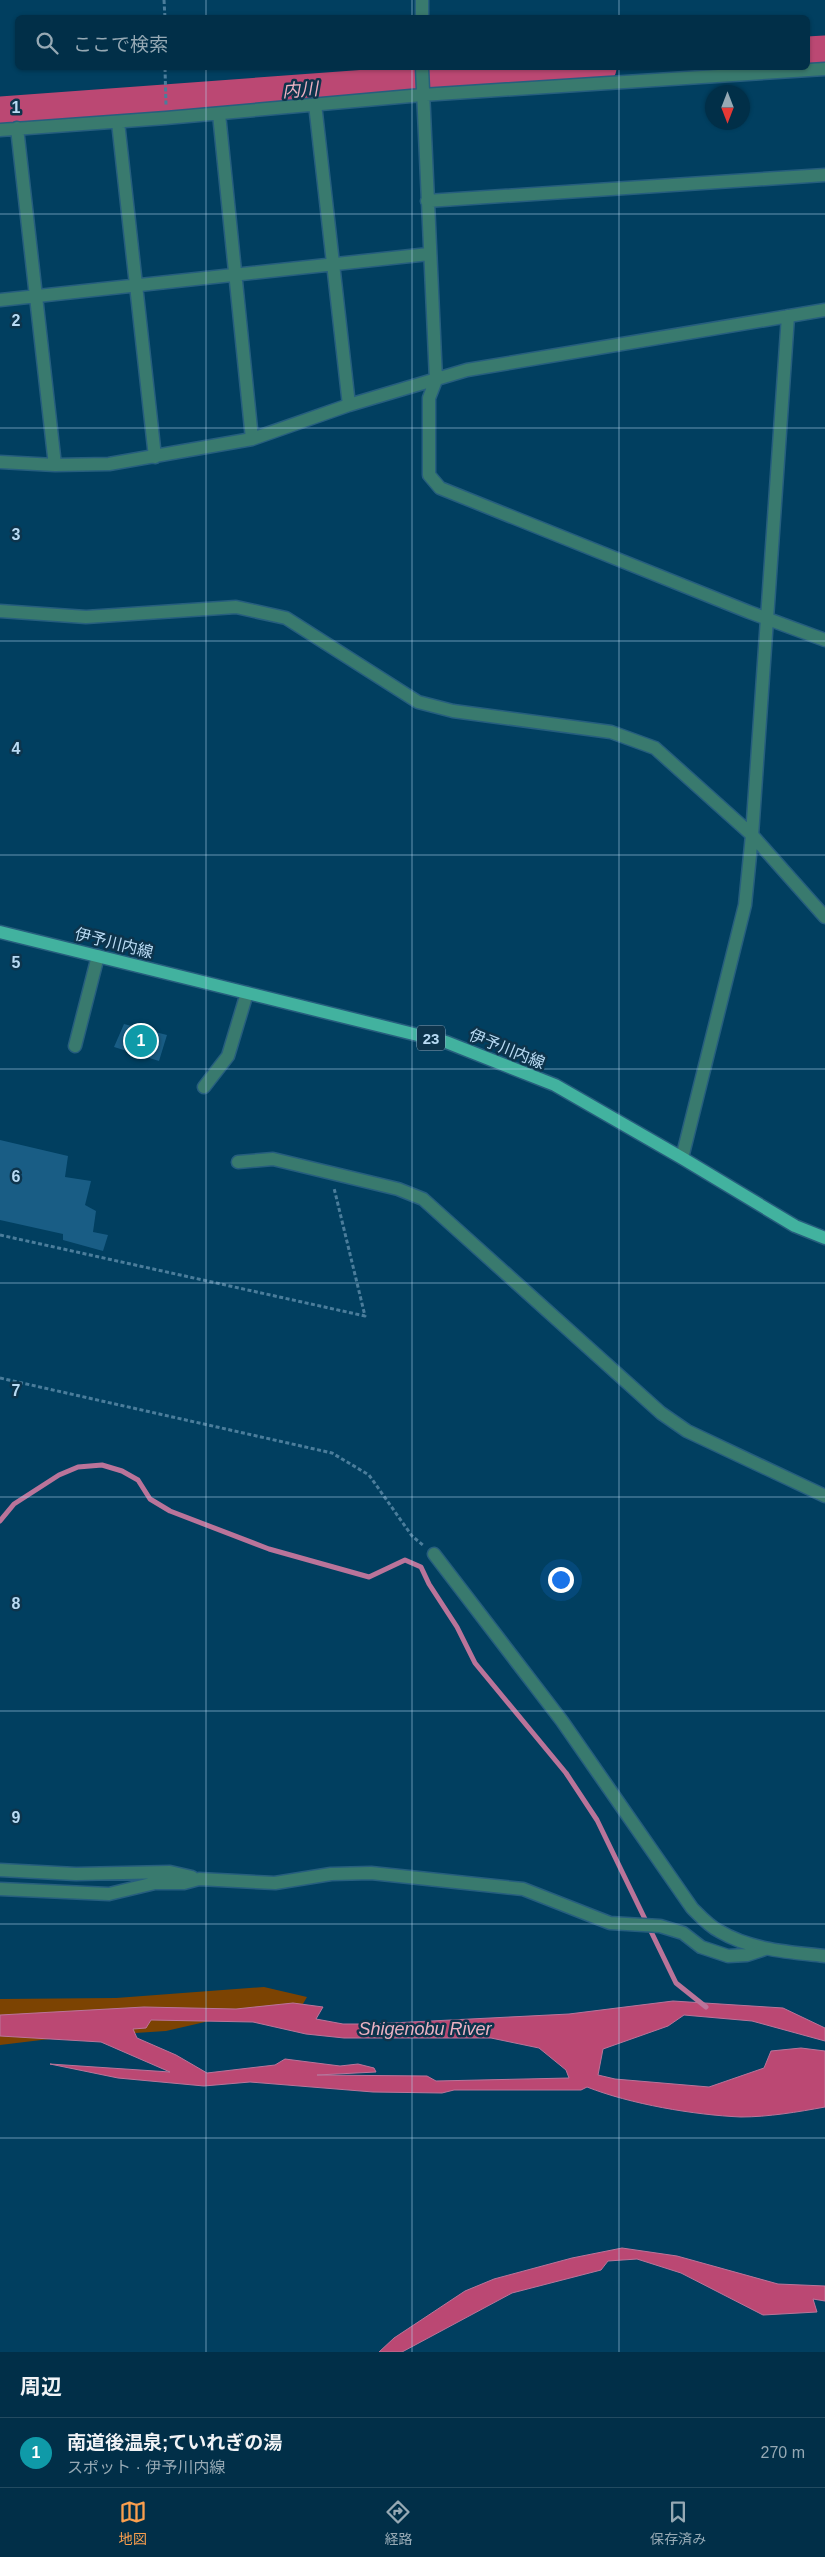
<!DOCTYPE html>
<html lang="ja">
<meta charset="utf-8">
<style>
body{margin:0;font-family:Helvetica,"Noto Sans JP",sans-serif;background:#0f3b52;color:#f1f3f6}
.compass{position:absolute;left:705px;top:85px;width:45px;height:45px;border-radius:50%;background:#012f48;box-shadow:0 1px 4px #0004;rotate:180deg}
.you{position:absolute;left:560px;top:1579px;width:18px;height:18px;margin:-12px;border:4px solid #fff;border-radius:50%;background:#1a73e8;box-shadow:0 0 0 8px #1a73e833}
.badge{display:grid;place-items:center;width:32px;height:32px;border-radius:50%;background:#fa9f4e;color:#fff;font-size:16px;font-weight:700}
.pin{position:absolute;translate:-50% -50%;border:2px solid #fff;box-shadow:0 1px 5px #0006}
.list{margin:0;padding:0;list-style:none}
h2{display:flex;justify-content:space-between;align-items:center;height:65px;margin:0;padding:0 20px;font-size:21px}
h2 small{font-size:16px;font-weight:400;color:#96a9b4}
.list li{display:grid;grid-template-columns:32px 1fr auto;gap:15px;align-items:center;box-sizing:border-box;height:70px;padding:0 20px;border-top:1px solid #234a60}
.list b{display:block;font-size:19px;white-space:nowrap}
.list p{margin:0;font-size:16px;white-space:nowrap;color:#96a9b4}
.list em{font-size:16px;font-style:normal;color:#96a9b4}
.icon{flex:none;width:28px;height:28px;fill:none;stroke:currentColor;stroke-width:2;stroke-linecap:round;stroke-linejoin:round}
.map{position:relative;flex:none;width:825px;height:2352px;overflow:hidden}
.search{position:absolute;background:#012f48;box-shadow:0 1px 4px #0004;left:15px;right:15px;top:15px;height:55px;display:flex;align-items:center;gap:12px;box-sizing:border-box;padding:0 18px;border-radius:8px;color:#96a9b4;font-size:19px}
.sheet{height:135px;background:#012f48}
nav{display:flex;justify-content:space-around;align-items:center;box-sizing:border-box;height:70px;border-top:1px solid #234a60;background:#012f48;font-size:14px;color:#96a9b4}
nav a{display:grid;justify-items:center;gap:2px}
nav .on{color:#fa9f4e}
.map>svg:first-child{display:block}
.green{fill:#7c4302}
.water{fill:#bb4873;stroke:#ba749a;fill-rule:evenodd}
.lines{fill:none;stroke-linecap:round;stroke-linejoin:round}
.stream{stroke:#ba749a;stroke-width:5}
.river{stroke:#bb4873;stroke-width:31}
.building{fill:#195d85}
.minor-casing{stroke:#265e7e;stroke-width:15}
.major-casing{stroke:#265e7e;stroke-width:15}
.path{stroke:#4b7d9b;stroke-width:3;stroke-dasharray:4 2.5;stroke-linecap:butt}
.minor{stroke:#397a6e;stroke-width:12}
.major{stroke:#42b29f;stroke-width:12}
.grid{fill:none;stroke:#b9dbf4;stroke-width:1;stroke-opacity:0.55}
.labels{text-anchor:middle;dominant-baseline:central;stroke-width:5;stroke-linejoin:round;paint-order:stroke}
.shield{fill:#0d344c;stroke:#85a9c2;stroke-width:1}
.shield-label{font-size:15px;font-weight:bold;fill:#b9dbf4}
.street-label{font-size:16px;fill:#b9dbf4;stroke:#0d344c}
.water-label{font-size:18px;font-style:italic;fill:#edb1c2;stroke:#0d344c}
.grid-label{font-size:16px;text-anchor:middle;font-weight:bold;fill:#b9dbf4;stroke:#0d344c;stroke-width:5;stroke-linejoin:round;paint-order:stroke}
</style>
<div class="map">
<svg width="825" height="2352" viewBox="0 0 825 2352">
<rect width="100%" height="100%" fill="#013f60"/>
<!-- green -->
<path class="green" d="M264 1987 307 1997 300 2009 274 2006 166 2031 58 2038 0 2045V1999L116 1998Z"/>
<!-- water -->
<path class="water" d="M673 2001 783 2008 825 2028V2041L752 2021 684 2015 668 2026 603 2049 598 2075 615 2079 709 2087 764 2068 771 2051 801 2048 825 2051V2107C798 2112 768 2117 741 2117 694 2115 630 2104 587 2087L581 2090H454L442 2093 373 2092 250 2082 204 2086 118 2078 50 2064 170 2072 101 2042 0 2036V2015L144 2007 236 2009 293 2003 323 2007 316 2019 343 2024H372L569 2014ZM151 2020 253 2022 306 2034 344 2038H491L539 2048 566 2070 569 2078 436 2081 427 2076 317 2075 376 2072 374 2068 358 2064 340 2066 285 2059 275 2065 207 2073 176 2055 137 2038 133 2029 146 2028Z
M622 2248 677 2256 778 2284 825 2286V2301L813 2299 817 2312 763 2315 681 2273 637 2259 608 2261 601 2270 512 2293 402 2352H379L394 2338 465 2291 494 2279 572 2258Z"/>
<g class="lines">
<!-- stream -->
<path class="stream" d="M0 1521 14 1504 59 1475 78 1467 102 1465 122 1471 138 1480 150 1499 170 1511 269 1549 369 1577 405 1560 421 1567 429 1584 457 1627 475 1663 566 1773 597 1820 676 1983 706 2007"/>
<!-- river -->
<path class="river" d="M808 52 825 51
M0 112 601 68"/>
</g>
<!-- building -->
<path class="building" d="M124 1024 167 1035 159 1061 114 1047Z
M0 1140 68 1156 65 1177 91 1181 85 1205 96 1211 93 1232 108 1235 103 1251 63 1240V1234L0 1220Z"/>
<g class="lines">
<defs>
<path id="minor" d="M422 18V0
M422 68 436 380 429 398V475L440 488 749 612 825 640
M315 104 349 405
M219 114 252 439
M118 122 155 457
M17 128 55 465
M0 130 166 118 422 95 825 69
M427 201 825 175
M0 300 429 254
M0 462 55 465 109 464 252 439 349 405 467 370 825 310
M0 611 86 617 236 607 286 618 418 702 453 711 611 732 655 748 752 835 825 917
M75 1046 98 956
M204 1087 228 1056 247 993
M682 1158 745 905 752 835 788 316
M238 1162 273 1159 398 1189 423 1199 661 1413 687 1431 825 1496
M434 1554 562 1721 692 1908C700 1916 709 1926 719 1931 751 1950 788 1952 825 1956
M0 1870 76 1874 170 1872 192 1877
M0 1889 109 1894 155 1883H184L199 1879 275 1883 331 1874 371 1873 523 1889 610 1923 660 1926 683 1933 701 1947 728 1956 747 1955 765 1949"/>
<path id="major" d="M0 932 446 1042 555 1085 682 1158 795 1226 825 1238"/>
</defs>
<!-- minor casing -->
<use href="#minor" class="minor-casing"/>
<!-- major casing -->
<use href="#major" class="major-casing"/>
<!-- path -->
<path class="path" d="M164 0 165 18
M165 68 166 105
M0 1235 365 1316 334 1188
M0 1378 332 1453 369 1475 412 1536 424 1546"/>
<!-- minor -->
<use href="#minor" class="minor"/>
<!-- major -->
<use href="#major" class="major"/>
</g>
<!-- grid -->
<path class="grid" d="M206 0V18M412 0V18M619 0V18M206 68V2352M412 68V2352M619 68V2352M0 214H825M0 428H825M0 641H825M0 855H825M0 1069H825M0 1283H825M0 1497H825M0 1711H825M0 1924H825M0 2138H825"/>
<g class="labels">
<!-- shield labels -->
<rect class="shield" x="417" y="1025.5" width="28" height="25" rx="4"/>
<g class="shield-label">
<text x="431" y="1038">23</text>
</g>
<!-- street labels -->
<g class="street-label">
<text transform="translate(114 943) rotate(14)">伊予川内線</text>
<text transform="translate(507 1049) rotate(22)">伊予川内線</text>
</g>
<!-- water labels -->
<g class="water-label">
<text transform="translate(300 90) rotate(-4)">内川</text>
<text x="425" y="2029">Shigenobu River</text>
</g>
</g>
<g class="grid-label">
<text x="16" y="113">1</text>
<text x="16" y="326">2</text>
<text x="16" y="540">3</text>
<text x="16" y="754">4</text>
<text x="16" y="968">5</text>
<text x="16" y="1182">6</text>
<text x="16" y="1396">7</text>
<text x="16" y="1609">8</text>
<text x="16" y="1823">9</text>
</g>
</svg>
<svg class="compass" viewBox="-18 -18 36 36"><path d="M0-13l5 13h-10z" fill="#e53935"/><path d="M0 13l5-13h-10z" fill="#96a9b4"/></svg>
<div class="you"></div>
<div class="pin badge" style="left:141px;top:1041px;background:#0f9aa8">1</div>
<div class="search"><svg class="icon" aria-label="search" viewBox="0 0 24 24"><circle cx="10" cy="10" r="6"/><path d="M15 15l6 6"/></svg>ここで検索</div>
</div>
<section class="sheet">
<h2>周辺<small></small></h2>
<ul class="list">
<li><span class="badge" style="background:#0f9aa8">1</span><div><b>南道後温泉;ていれぎの湯</b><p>スポット · 伊予川内線</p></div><em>270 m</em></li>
</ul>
</section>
<nav>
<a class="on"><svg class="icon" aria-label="map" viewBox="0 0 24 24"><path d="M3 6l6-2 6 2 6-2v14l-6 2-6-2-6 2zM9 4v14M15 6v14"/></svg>地図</a>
<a><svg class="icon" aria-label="directions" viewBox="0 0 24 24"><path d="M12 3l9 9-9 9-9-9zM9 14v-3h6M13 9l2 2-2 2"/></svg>経路</a>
<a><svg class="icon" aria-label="saved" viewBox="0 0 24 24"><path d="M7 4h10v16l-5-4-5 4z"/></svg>保存済み</a>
</nav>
